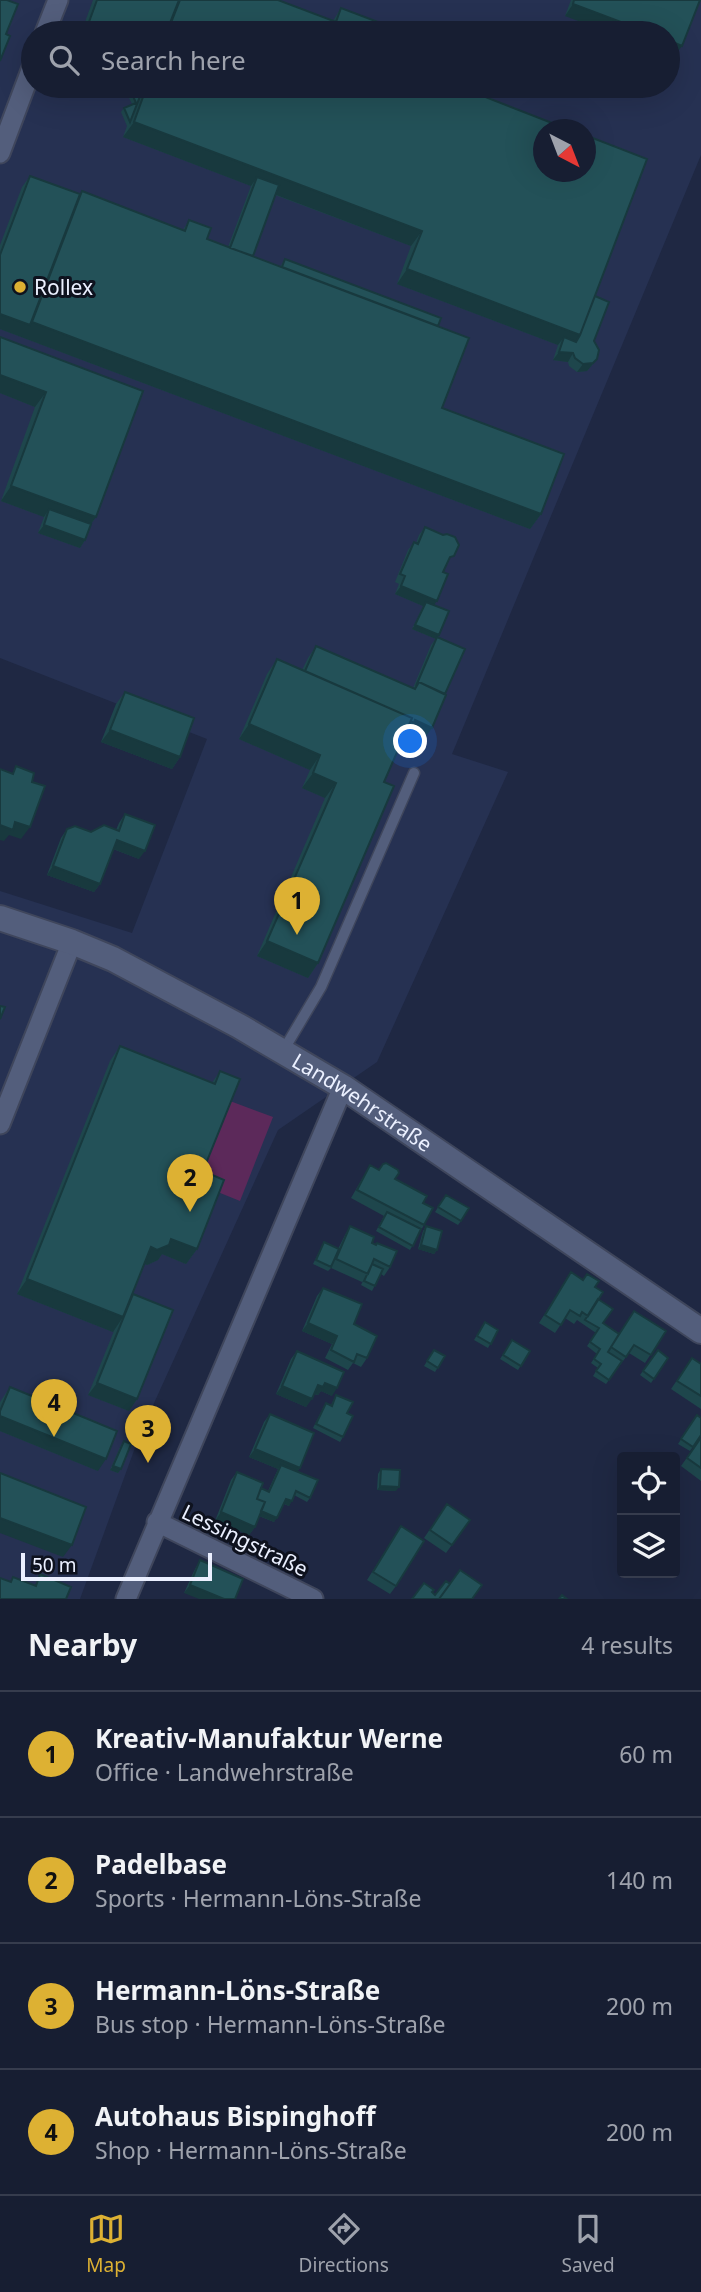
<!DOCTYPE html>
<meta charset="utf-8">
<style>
body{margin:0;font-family:"Noto Sans",sans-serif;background:#20273a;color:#f1f3f6}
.controls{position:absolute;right:21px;bottom:21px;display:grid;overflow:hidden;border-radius:7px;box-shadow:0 7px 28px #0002}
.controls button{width:63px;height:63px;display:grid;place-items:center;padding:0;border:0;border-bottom:2px solid #363c4d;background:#171e32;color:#f1f3f6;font:35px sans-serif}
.compass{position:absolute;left:533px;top:119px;width:63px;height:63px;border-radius:50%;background:#171e32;box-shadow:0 7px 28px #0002;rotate:138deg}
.scale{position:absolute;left:21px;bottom:18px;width:191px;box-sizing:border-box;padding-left:7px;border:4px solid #ebf0ff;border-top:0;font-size:19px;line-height:24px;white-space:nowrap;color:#ebf0ff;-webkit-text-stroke:5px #0e121e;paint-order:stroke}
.you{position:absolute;left:411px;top:742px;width:24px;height:24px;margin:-18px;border:5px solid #fff;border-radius:50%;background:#1a73e8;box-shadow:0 0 0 10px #1a73e833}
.badge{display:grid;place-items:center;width:46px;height:46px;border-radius:50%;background:#ddb133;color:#111;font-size:23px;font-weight:700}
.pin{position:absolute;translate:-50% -58px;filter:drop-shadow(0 2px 4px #0008)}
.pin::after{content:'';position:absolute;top:37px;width:24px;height:21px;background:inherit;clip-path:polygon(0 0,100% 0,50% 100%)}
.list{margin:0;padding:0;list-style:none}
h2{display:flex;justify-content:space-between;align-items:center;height:91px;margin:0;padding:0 28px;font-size:30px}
h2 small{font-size:23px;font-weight:400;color:#9ea2ac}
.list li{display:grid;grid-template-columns:46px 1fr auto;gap:21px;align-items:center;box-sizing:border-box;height:126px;padding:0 28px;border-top:2px solid #363c4d}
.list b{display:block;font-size:26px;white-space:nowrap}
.list p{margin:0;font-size:23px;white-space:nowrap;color:#9ea2ac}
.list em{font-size:23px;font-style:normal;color:#9ea2ac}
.icon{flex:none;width:38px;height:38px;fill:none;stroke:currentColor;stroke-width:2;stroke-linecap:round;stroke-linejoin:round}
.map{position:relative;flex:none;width:701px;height:1599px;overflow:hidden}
.search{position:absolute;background:#171e32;box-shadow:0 7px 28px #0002;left:21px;right:21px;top:21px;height:77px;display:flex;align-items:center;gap:18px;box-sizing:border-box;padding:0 24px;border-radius:38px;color:#9ea2ac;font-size:26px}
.sheet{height:595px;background:#171e32}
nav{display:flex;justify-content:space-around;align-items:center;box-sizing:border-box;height:98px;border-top:2px solid #363c4d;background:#171e32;font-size:19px;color:#9ea2ac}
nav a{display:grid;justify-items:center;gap:4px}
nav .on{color:#ddb133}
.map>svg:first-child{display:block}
.built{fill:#263152;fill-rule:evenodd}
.green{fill:#5c295a}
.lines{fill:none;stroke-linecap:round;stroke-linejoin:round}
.service-casing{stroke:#3f465c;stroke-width:13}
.minor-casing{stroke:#3f465c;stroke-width:23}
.tertiary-casing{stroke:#3f465c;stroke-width:28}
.service{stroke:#535e7c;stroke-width:10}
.minor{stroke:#535e7c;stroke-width:19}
.tertiary{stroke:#535e7c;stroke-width:24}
.wall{fill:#1e464c}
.shaded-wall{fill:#18393e}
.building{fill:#235158;stroke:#18393e;stroke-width:2}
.poi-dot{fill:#ddb133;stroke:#0e121e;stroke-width:2.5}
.labels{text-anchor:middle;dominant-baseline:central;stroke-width:6;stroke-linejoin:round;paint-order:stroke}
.poi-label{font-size:21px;fill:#ebf0ff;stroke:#0e121e;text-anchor:start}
.street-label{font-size:21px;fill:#ebf0ff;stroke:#0e121e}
</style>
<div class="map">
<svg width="701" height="1599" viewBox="0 0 701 1599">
<rect width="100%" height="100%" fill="#1f2843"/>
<!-- built -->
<path class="built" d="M0 0H701V155L452 754 508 772 377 1062 278 1130 140 1434 80 1599H0V891L132 933 207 739 0 658ZM33 33H668V86H33ZM544 130H586V172H544Z"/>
<!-- green -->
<path class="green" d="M230 1101 273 1117 240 1201 198 1184Z"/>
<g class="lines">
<defs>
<path id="service" d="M283 1051 321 987 414 773"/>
<path id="minor" d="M45 33 58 0
M0 153 33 65
M0 1124 72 942
M157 1522 313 1599
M126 1599 343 1087"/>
<g id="tertiary">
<path id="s1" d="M0 918 72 942 113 959 239 1026 343 1087 701 1331"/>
</g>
</defs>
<!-- service casing -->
<use href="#service" class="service-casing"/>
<!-- minor casing -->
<use href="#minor" class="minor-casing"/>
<!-- tertiary casing -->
<use href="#tertiary" class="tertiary-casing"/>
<!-- service -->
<use href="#service" class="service"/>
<!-- minor -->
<use href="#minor" class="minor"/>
<!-- tertiary -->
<use href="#tertiary" class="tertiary"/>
</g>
<!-- wall -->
<path class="wall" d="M93 0H278L333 21 341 8 407 33H81Z
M571 0H700L674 57 668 55V33L565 16Z
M129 86H477L475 93 595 296 594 341 597 359 587 371 577 372 569 366 568 362 553 360 558 345 397 284 411 246 275 195 253 256 280 267 285 259 438 326 442 408 541 514 530 529 0 329V245L22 187 30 176 80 194 82 191 183 230 189 220 207 239 228 247 251 186 123 137 127 126 121 112 124 108 132 104 128 96 125 97Z
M0 337 143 391 96 517 91 524 85 540 80 548 38 533 44 517 1 501 35 407 0 393Z
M425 527 448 564 446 565 443 572 434 605 439 635 436 639 412 629 423 606 395 594 399 584 395 582 408 550 414 542 416 543 419 535Z
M437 637 424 739 407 732 405 734 384 782 318 963 308 978 257 956 325 798 302 788 310 770 239 739 267 674 277 659 302 670 308 658 316 646 413 688 431 645Z
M125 692 180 757 172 769 101 742 116 704Z
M125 814 139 859 113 849 100 884 94 892 47 875 61 838 67 829 91 832 116 830 119 823Z
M120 1046 212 1083 220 1071 203 1171 197 1249 186 1264 162 1254 158 1260 147 1265 145 1264 133 1294 137 1399 129 1411 88 1395 114 1331 113 1332 17 1294 110 1061Z
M383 1164 395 1179 423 1203 424 1225 410 1250 376 1231 384 1216 351 1198 370 1165 379 1170Z
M446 1195 461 1221 458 1225 435 1212Z
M350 1226 372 1243 390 1267 384 1276 381 1274 372 1291 361 1285 363 1281 362 1282 331 1268 328 1271 313 1264 324 1242 338 1249 345 1235Z
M426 1226 437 1250 434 1254 418 1249 423 1231Z
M571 1272 595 1287 603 1323 619 1333 666 1331 645 1363 629 1353 606 1384 593 1376 598 1368 591 1363 597 1354 587 1346 596 1333 577 1320 574 1324 565 1318 555 1333 539 1323Z
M323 1288 354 1324 367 1358 361 1367 353 1363 348 1370 325 1358 332 1344 302 1331 317 1296Z
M485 1322 498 1330 488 1348 474 1340Z
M512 1340 530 1351 518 1370 500 1359Z
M434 1350 445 1356 435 1372 424 1366Z
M658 1350 668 1358 651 1383 640 1375Z
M297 1351 332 1396 321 1391 318 1395 314 1394 306 1407 276 1394 291 1359Z
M692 1358 701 1364V1409L671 1389Z
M10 1387 98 1471 0 1431V1402Z
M336 1395 347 1413 343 1437 340 1442 313 1428 323 1408 326 1403 331 1405Z
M270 1414 300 1468 297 1472 310 1498 307 1502 294 1495 289 1506 284 1504 274 1522 259 1516 255 1527 249 1535 215 1521 231 1480 237 1472 261 1488 268 1491 278 1469 249 1457 264 1422Z
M697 1415 701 1435 690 1451 678 1444Z
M700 1439 701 1440V1481L681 1466Z
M124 1441 121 1469 118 1473 110 1470 121 1445Z
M381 1469 396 1491 377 1490 378 1474Z
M447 1504 470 1520 446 1553 424 1538Z
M401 1526 396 1586 390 1594 367 1580Z
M200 1560 243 1579 184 1593 195 1569Z"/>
<!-- shaded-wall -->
<path class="shaded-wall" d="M573 4 650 33H610L565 16Z
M668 40 682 46 674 57 668 55Z
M134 122 422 231 411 246 253 186 257 177 251 186 123 137Z
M407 269 580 335 570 350 564 337 558 345 397 284Z
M0 314 30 325 32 322 541 514 530 529 0 329Z
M559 352 573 353 568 362 553 360Z
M597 359 587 371 577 372 583 364Z
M0 375 46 392 35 407 0 393Z
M11 486 96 517 85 532 49 509 44 517 1 501Z
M44 525 85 540 80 548 38 533Z
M401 586 437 601 431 609 426 602 423 606 395 594Z
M415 625 439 635 436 639 412 629Z
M415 720 432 728 424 739 407 732Z
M249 724 320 755 310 770 239 739Z
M110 730 180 757 172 769 101 742Z
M313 773 336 783 325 798 302 788Z
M15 822 30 827 21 839 9 835 4 841 0 840V825Z
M117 840 145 851 139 859 111 848Z
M53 866 100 884 94 892 47 875Z
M267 941 318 963 308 978 257 956Z
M171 1239 197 1249 186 1264 162 1254 158 1260 147 1265 141 1262 151 1247Z
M421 1245 437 1250 434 1254 418 1249Z
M27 1279 123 1317 113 1332 17 1294Z
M308 1323 337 1336 332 1344 302 1331Z
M97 1383 137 1399 129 1411 88 1395Z
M325 1383 337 1388 332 1396 321 1391 318 1395 312 1393 318 1385Z
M282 1386 312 1399 306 1407 276 1394Z
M0 1416 106 1459 98 1471 0 1431Z
M255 1449 300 1468 294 1476 281 1465 278 1469 249 1457Z
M113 1466 121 1469 118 1473 110 1470Z
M380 1486 399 1487 396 1491 377 1490Z
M286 1499 292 1501 289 1506 283 1503Z
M260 1511 277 1518 274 1522 257 1515Z
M221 1512 255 1527 249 1535 215 1521Z
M0 1518 72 1545 63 1557 0 1533Z
M190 1585 224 1599H199L184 1593Z"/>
<!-- building -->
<path class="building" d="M0 0H7L18 4 6 34 10 36 0 61Z
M97 0H179L166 33H85Z
M180 0H278L336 22 341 8 407 33H167Z
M574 0H700L682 46 668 40V33H650L573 4Z
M131 86H144L130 122 124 108 136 103 131 91 128 93Z
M147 86H477L475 93 570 130H543V172H585V135L647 159 580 335 407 269 422 231 134 122Z
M30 176 80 194 30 325 0 314V255Z
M257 177 279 185 253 256 230 248Z
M82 191 185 231 189 220 211 228 207 239 469 338 442 408 564 454 541 514 32 322Z
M285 259 441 318 438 326 282 267Z
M595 296 609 302 594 341 599 350 597 359 593 363 583 364 575 358 573 353 559 352 564 337 576 342 580 335Z
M0 337 143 391 96 517 11 486 46 392 0 375Z
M49 509 91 524 85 540 44 525Z
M425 527 443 535 447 534 455 537 459 545 454 556 450 557 443 572 448 574 437 601 401 586 405 576 400 574 414 542 418 544Z
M426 602 449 611 439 635 415 625Z
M437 637 465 649 445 694 419 682 416 686Z
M316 646 415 689 419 682 446 695 432 728 415 720 414 723 411 721 412 718 305 671Z
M277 659 412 718 384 782 394 786 318 963 267 941 336 783 313 773 320 755 249 724Z
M125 692 194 718 180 757 110 730Z
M16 766 34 773 32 782 45 786 30 827 15 822 13 830 0 825V769L13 774Z
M125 814 155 825 145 851 117 840 100 884 53 866 67 829 75 826 91 832 104 825 119 831Z
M0 1006 5 1007 0 1019Z
M120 1046 215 1084 220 1071 240 1079 203 1171 224 1180 197 1249 171 1239 169 1245 157 1250 151 1247 123 1317 27 1279Z
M386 1163 398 1170 399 1173 395 1179 427 1196 423 1203 433 1208 424 1225 357 1190 370 1165 379 1170 383 1164Z
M446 1195 469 1208 461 1221 438 1207Z
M387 1212 421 1229 413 1246 379 1227Z
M350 1226 374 1237 372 1243 376 1245 377 1243 397 1251 390 1267 374 1259 368 1274 336 1259Z
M426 1226 442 1231 437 1250 421 1245Z
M324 1242 339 1249 331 1267 316 1260Z
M372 1264 383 1269 375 1286 364 1281Z
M571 1272 583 1280 587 1274 599 1281 595 1287 603 1292 588 1316 582 1312 580 1316 570 1310 561 1325 545 1315Z
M323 1288 362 1304 354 1324 377 1336 367 1358 357 1354 354 1362 331 1350 337 1336 308 1323Z
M133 1294 173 1310 137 1399 97 1383Z
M598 1299 613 1309 603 1323 619 1334 608 1352 622 1361 609 1380 596 1371 601 1364 594 1359 600 1349 590 1342 599 1328 585 1320Z
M634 1311 666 1331 651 1355 634 1345 626 1357 611 1347Z
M485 1322 498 1330 491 1344 477 1336Z
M512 1340 530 1351 521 1366 503 1355Z
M434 1350 445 1356 438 1368 427 1361Z
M658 1350 668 1358 654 1379 643 1371Z
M297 1351 344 1372 337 1388 325 1383 323 1387 318 1385 312 1399 282 1386Z
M692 1358 701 1364V1396L677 1381Z
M10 1387 117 1431 106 1459 0 1416V1411Z
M336 1395 353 1402 347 1413 353 1416 343 1437 316 1424 326 1403 332 1406Z
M270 1414 314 1433 300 1468 255 1449Z
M697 1415 701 1418V1435L693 1447 681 1439Z
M700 1439 701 1440V1468L687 1458Z
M124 1441 131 1444 121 1469 113 1466Z
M281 1465 318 1480 310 1498 296 1491 292 1501 286 1499 277 1518 261 1511 265 1502 257 1499 261 1488 269 1492Z
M381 1469 400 1470 399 1487 380 1486Z
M237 1472 263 1483 257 1499 265 1502 255 1527 221 1512Z
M0 1473 86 1507 72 1545 0 1518Z
M447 1504 470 1520 452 1545 430 1530Z
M401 1526 424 1541 396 1586 373 1572Z
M200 1560 243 1579 235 1599H224L190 1585Z
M460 1570 482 1585 472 1599H439Z
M40 1574 71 1587 66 1599H0V1578L11 1582 13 1577 36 1586Z
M446 1581 450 1584 439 1599H412L424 1583 434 1590 432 1592 435 1595Z
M562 1595 567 1599H559Z"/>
<!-- markers -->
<circle class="poi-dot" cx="20" cy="287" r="7"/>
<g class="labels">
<!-- poi labels -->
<g class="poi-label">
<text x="34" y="287">Rollex</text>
</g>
<!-- street labels -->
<g class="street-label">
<text stroke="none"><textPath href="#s1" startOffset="408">Landwehrstraße</textPath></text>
<text transform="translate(245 1540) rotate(26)">Lessingstraße</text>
</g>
</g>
</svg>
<div class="controls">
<button><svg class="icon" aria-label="locate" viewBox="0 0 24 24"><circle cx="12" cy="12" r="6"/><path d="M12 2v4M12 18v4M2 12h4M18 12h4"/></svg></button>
<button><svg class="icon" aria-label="layers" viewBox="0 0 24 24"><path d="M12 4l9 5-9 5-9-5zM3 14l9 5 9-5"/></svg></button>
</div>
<svg class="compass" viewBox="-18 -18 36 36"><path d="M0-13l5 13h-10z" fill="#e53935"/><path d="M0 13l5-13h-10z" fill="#9ea2ac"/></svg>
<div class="scale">50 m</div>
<div class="you"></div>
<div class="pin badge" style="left:297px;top:935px">1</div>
<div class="pin badge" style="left:190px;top:1212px">2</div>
<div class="pin badge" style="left:148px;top:1463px">3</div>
<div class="pin badge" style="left:54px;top:1437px">4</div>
<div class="search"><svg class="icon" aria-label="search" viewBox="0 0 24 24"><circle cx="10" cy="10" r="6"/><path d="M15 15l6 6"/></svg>Search here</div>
</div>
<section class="sheet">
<h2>Nearby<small>4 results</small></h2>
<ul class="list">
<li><span class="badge">1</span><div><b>Kreativ-Manufaktur Werne</b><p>Office · Landwehrstraße</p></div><em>60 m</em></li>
<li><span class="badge">2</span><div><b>Padelbase</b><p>Sports · Hermann-Löns-Straße</p></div><em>140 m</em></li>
<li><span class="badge">3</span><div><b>Hermann-Löns-Straße</b><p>Bus stop · Hermann-Löns-Straße</p></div><em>200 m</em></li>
<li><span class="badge">4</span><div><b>Autohaus Bispinghoff</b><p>Shop · Hermann-Löns-Straße</p></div><em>200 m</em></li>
</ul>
</section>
<nav>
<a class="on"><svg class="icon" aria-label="map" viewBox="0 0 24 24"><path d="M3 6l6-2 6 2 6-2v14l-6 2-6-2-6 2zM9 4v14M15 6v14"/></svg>Map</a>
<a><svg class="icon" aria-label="directions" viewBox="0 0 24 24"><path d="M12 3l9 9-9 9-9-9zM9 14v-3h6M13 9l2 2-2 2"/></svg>Directions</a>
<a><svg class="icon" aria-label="saved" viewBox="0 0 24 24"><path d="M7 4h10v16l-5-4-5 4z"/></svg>Saved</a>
</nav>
